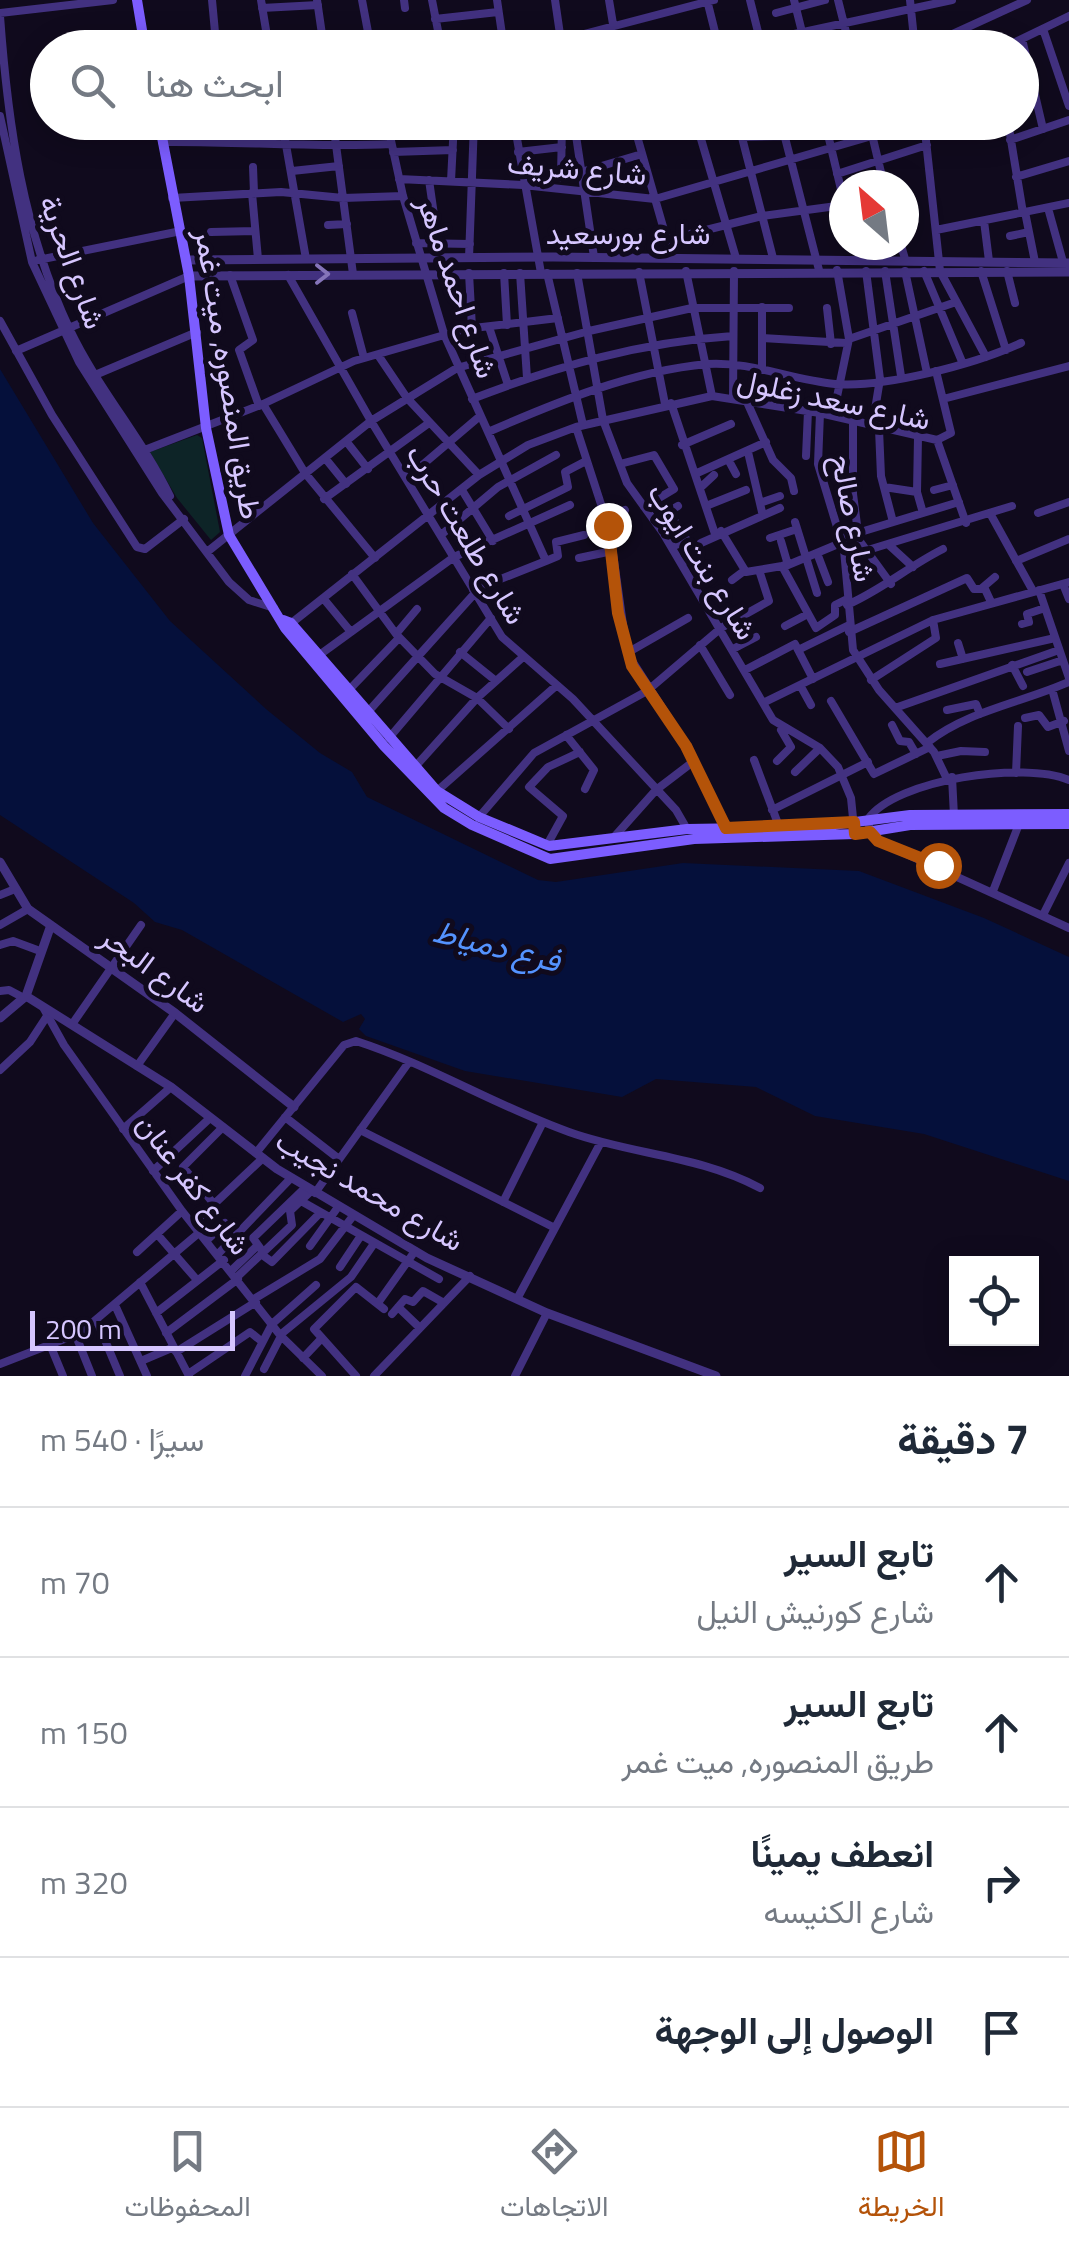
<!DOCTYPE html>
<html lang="ar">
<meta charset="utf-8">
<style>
body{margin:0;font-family:"Titillium Web",Vazirmatn,sans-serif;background:#f2f2f3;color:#1f2937;direction:rtl}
.controls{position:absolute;right:30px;bottom:30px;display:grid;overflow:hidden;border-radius:0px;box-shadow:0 5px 25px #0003}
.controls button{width:90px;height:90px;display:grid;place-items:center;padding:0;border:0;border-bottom:2px solid #e0e1e3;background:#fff;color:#1f2937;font:50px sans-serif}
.compass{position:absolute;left:829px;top:170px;width:90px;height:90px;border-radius:50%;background:#fff;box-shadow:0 5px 25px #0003;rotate:332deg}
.scale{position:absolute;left:30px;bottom:25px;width:205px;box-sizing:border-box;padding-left:10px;border:5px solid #d6c6ff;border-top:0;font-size:28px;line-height:35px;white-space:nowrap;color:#d6c6ff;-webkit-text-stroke:8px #100a1d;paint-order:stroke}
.stop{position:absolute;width:30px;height:30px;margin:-22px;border:8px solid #b45309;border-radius:50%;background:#fff}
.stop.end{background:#b45309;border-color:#fff;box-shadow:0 2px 10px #0008}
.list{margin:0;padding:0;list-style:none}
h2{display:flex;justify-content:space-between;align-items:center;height:130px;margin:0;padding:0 40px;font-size:42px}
h2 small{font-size:32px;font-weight:400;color:#747a83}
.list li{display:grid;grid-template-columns:65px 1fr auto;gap:30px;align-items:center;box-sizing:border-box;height:150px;padding:0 40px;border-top:2px solid #e0e1e3}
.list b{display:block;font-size:38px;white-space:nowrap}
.list p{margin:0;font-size:32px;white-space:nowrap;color:#747a83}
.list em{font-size:32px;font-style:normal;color:#747a83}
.icon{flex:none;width:55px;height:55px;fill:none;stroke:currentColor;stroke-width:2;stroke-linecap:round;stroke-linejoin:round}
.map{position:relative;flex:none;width:1069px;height:1376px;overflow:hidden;direction:ltr}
.search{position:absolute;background:#fff;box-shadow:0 5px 25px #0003;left:30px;right:30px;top:30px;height:110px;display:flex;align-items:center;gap:25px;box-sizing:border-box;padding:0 35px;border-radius:55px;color:#747a83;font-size:38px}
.sheet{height:730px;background:#fff}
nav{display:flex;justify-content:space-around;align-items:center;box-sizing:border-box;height:140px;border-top:2px solid #e0e1e3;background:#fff;font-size:28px;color:#747a83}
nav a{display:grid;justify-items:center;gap:5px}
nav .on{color:#b45309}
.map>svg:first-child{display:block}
.green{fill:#0d2427}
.water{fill:#05103b}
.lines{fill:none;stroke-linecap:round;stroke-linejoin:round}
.minor{stroke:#423180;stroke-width:8}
.tertiary{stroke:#423180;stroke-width:9}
.secondary{stroke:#7c5dff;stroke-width:10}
.oneway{stroke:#8574b9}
.route{stroke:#b45309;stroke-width:12}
.labels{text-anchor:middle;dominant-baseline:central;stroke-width:10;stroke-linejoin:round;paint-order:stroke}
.street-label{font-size:30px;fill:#d6c6ff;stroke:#100a1d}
.water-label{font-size:32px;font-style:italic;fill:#5493ff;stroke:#100a1d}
</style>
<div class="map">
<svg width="1069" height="1376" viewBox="0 0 1069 1376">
<rect width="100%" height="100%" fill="#100a1d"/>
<!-- green -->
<path class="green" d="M197 435 202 438 220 532 211 540 177 498 150 452Z"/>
<!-- water -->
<path class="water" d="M0 369 93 523 170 621 266 709 320 753 352 772 367 797 538 880 556 882 683 863 859 871 984 918 1069 957V1181L924 1134 815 1116 756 1087 656 1079 622 1097 465 1071 366 1036 359 1029 365 1019 361 1014 343 1022 182 930 155 922 134 903 0 815Z"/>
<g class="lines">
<!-- minor -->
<path class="minor" d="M212 0 215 32
M261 0 269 48
M317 0 324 48
M362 0 371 48
M404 0 405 8
M432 0 441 46
M497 0 504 48
M555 0 562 48
M609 0 617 48
M707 0 719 48
M750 0 762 48
M794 0 806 48
M838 0 850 48
M910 0 915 48
M262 8 318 5
M0 13 113 0
M776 13 825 0
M0 16C8 126 23 230 70 330 98 389 142 438 170 496
M435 19 498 12
M1043 29 1069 106
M1022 39 1043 129
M761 41 952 0
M144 48H236
M375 48 561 40 714 0
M865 48 914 33
M922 48 1027 0
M1003 48 1069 16
M0 116 32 262 79 362 162 493 229 582 249 600 274 608
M282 122 306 259
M333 122 353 274
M387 122 403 196 444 334 546 561 473 590
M514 122 541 273
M574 122 594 257
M633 122 672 258
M696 122 736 258
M738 122 773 258
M781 122 819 270
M825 122 844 202
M869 122 884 185
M924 122 940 271 986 357
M1008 122 1023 213
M474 134 498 135
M742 137 784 136 840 122
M1010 140 1069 120
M162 142C240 141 314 148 391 144
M393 152 453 150
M518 152 562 147
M253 167 254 193
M292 171 339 166
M837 174 927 145
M1016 177 1069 161
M561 178 642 154
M561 178 562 123
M399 179 523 185 655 199 920 122
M429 180 438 243
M451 181 454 122
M252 193 258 259
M172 198 281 192 343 198 403 196
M1048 208 1063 262
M1025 212 1035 262
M984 221 989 261
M328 225 347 224
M936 230 1069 203
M211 232 255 231
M1010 236 1029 232
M666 240 762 216 844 205
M416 243 470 244
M856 245 860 259
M876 245 880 259
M901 245 905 259
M469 258 474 122
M38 260 181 231
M686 271 712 396
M866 271 880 379 872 428
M885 271 901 376
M905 271 927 373
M924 271 963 364
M981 271 1006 350
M1007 271 1015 303
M639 272 665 404
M469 273 472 328
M504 273 507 325
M520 273 527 378
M547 273 583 425
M577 273 603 420 627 483 663 533 773 720 820 748 838 767 851 798 854 828
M230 275 253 340 239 350 259 406
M288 275 371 421 502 637 573 699 676 810 687 829
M827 308 831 344
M352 313 364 358
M0 321 52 415 137 547 145 549 184 519
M489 327 508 385
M762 338 846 343
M849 339 956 302
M16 351 189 276
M378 355 407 398 479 475
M762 370V307
M936 371 951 433 937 440
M95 375 197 332
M472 399C557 366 641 342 733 336
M733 399 734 271
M943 399 1069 366
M747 402 773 460 791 478 794 491
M671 403 715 534
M263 404 305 473 375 558
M820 413 818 464 844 550 853 650 879 690 934 752 947 779
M833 416 849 339 837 270
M853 422V494L859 540 891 584
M576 427 610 532 627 653 686 745 726 829
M879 429 881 476 893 522
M488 432C557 402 632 371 707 364 750 361 792 380 835 384 885 388 975 364 1021 343
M918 437 917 492 923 513
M346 441 368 469
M682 445 731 424
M142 451 263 404 354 361 465 329 558 318
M748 452 762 512
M806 456 808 411
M325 458 346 484
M729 461 736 474
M620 464 654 455 674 489 644 507
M695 474 766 442
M407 478 480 416
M884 487 917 492
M700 488 714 475
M462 490 493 541
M934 490 953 485
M324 499 429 423
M760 503 780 496
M706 506 746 490
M1038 513 1069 502
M991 515 1033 591
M509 516 568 487 565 472 586 461
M607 518 625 510
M654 520 678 506
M795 522 817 593
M721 531 746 572 788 565 843 542
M663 533 676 524 670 511
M441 535 498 487 556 455
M770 538 797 529
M841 538 959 502
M781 541 788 565
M701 543 780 508
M889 545 913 567
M672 547 687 540 695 555 681 563
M207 552 371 421 457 368 589 331 692 308H789
M817 553 828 582
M845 557 1012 506
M579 558 612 551
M546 561 558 556 556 542 584 535
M1016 561 1069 539
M782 566 816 628 835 615V605L847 599
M352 574 396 634 435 674 477 698 509 729
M732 580 744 571
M1063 584 1069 599
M982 588 995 577
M1039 590 1069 678
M323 598 351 632
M847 605C883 589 909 566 943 549
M1022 624 1029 622 1027 614 1045 608
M289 625 479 475 528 445 576 427 712 396 820 413 937 440 966 523
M785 626 806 615
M849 632 967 578 974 589H985L991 602
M396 634 417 609
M958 643 963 659
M700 645 730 695
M733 649 756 637
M798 650 849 625
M460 652 496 681
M627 653 688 618
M318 656 454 557 570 505
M940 664 1055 638
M1012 665 1023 686
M745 670 795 644 813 679
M1027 672 1063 660
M871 680 936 638 933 620
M800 685 811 705
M1052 689 1069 751
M346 693 399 638
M831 701 874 774 930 747
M763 703 933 620 1069 582
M895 708 1059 650
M947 710 976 704 980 714
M367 713 475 593
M1025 718 1039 715 1048 727 1064 721
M892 725 900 741 909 742 916 754
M566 735 594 770 585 789
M389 738 491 618
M927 743C967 711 1021 703 1069 682
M937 756 961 751 985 752
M754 760 780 829
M777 761 791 747 781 730
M414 768 477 698 523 657
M795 772 820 748
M1016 773 1018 726
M952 777 954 816
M1069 780C1025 761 896 779 868 819L870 832 878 841 1069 928
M437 791 557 685
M772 810 868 762
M479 817 534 753 647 691 721 628 769 601 759 570
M615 836 656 790 694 761
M547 845 563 816 529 787 548 767 580 752
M993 891 1019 824
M0 895 15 889
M1043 915 1069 863
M0 925 28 909
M0 945 13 941 40 951
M0 991 9 990 24 998
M44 1009 64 1045 182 1211 280 1335 322 1376
M73 1023 141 925
M137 1066 175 1013
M0 1070 30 1042 47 1016
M285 1117 339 1159
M123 1129 171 1087
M360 1130 555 1228
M256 1153 344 1045 356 1041C430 1065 496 1106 569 1132 633 1155 698 1155 760 1188
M153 1171 210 1118
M315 1193 409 1062
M301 1201 439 1279
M503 1202 543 1122
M214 1204 183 1167 223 1127
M193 1224 263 1158
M157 1234 197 1280
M207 1240 225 1223
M310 1246 338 1207
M137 1252 182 1211
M263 1252 253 1238 306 1187
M219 1253 291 1178
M261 1254 272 1262 320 1213
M340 1267 360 1237
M232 1270 257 1246
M237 1277 292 1225 290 1211 311 1191
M140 1282 189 1376
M254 1299 320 1259 353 1216
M517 1299 601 1142
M378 1303 415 1251
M115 1305 147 1376
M398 1307 420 1328
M156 1313 224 1260
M392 1314 405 1299 413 1302 423 1291 444 1303
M97 1321 120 1376
M166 1333 238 1279
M280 1335 351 1277 373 1245
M76 1336 92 1376
M51 1347 63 1376
M176 1352 256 1302
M303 1358 321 1339
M141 1361 174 1347
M0 1364 80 1333 200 1232
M264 1369 281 1336
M188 1374 250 1332 260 1340
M245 1376 272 1324 316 1285
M356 1376 314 1329 356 1287 384 1309
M374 1376 470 1276
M515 1376 547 1313"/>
<!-- tertiary -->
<path class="tertiary" d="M186 260 553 257 1069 263
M189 276 1069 272
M0 862 28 909 175 1013 294 1107
M26 996 171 1087 277 1169 427 1258 547 1313 716 1376
M0 1018 26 996 51 925"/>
<!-- secondary -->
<path class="secondary" d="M137 0 145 48
M159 122 189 276 206 428 229 535 285 628 384 746 444 808 472 825 550 859 694 839 855 834 910 825 1069 824
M283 620 291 623 437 791 479 817 549 846 687 829 816 827 910 815 1069 814"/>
</g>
<!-- one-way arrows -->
<defs><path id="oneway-chevron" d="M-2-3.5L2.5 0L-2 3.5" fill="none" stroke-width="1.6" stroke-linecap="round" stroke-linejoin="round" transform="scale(2.5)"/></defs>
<use class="oneway" href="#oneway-chevron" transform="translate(322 274)"/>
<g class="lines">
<!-- route -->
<path class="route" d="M608 525 618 613 632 666 686 746 726 828 854 822 855 834 870 832 878 841 938 865"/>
</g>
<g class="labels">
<!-- street labels -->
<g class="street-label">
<text transform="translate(577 168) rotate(5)">شارع شريف</text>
<text x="628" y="233">شارع بورسعيد</text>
<text transform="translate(73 262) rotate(70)">شارع الحرية</text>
<text transform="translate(458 287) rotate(71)">شارع احمد ماهر</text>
<text transform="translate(229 374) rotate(81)">طريق المنصوره, ميت غمر</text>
<text transform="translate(834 399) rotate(12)">شارع سعد زغلول</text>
<text transform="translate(854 518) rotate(79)">شارع صالح</text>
<text transform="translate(467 534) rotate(59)">شارع طلعت حرب</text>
<text transform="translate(703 561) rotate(58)">شارع بنت ايوب</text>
<text transform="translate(155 969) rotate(36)">شارع البحر</text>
<text transform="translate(194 1184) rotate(53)">شارع كفر عنان</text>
<text transform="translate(370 1190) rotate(30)">شارع محمد نجيب</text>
</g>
<!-- water labels -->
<g class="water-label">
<text transform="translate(497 945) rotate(14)">فرع دمياط</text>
</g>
</g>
</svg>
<div class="controls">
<button><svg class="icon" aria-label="locate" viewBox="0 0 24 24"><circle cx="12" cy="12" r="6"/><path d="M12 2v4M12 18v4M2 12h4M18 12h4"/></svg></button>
</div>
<svg class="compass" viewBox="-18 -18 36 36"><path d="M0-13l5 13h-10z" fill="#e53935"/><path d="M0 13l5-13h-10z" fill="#747a83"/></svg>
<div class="scale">200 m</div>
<div class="stop" style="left:938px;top:865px"></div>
<div class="stop end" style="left:608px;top:525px"></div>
<div class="search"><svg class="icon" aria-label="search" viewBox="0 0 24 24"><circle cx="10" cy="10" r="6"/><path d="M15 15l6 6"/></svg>ابحث هنا</div>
</div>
<section class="sheet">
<h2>7 دقيقة<small>سيرًا · 540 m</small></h2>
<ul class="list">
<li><svg class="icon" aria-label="ahead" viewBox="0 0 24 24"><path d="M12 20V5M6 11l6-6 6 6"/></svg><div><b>تابع السير</b><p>شارع كورنيش النيل</p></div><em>70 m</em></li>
<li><svg class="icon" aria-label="ahead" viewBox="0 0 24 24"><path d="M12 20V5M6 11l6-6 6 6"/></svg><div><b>تابع السير</b><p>طريق المنصوره, ميت غمر</p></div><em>150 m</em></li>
<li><svg class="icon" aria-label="right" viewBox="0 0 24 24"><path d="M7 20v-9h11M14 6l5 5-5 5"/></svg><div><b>انعطف يمينًا</b><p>شارع الكنيسه</p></div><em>320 m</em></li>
<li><svg class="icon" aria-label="arrive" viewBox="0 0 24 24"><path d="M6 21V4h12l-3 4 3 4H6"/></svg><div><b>الوصول إلى الوجهة</b></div></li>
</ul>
</section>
<nav>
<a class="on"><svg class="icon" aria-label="map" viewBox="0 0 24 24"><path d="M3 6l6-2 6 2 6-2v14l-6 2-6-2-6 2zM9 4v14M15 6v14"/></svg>الخريطة</a>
<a><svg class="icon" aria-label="directions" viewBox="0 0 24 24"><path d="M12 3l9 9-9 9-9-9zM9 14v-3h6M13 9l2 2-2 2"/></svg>الاتجاهات</a>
<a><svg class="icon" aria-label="saved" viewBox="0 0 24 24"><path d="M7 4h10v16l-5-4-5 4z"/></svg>المحفوظات</a>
</nav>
